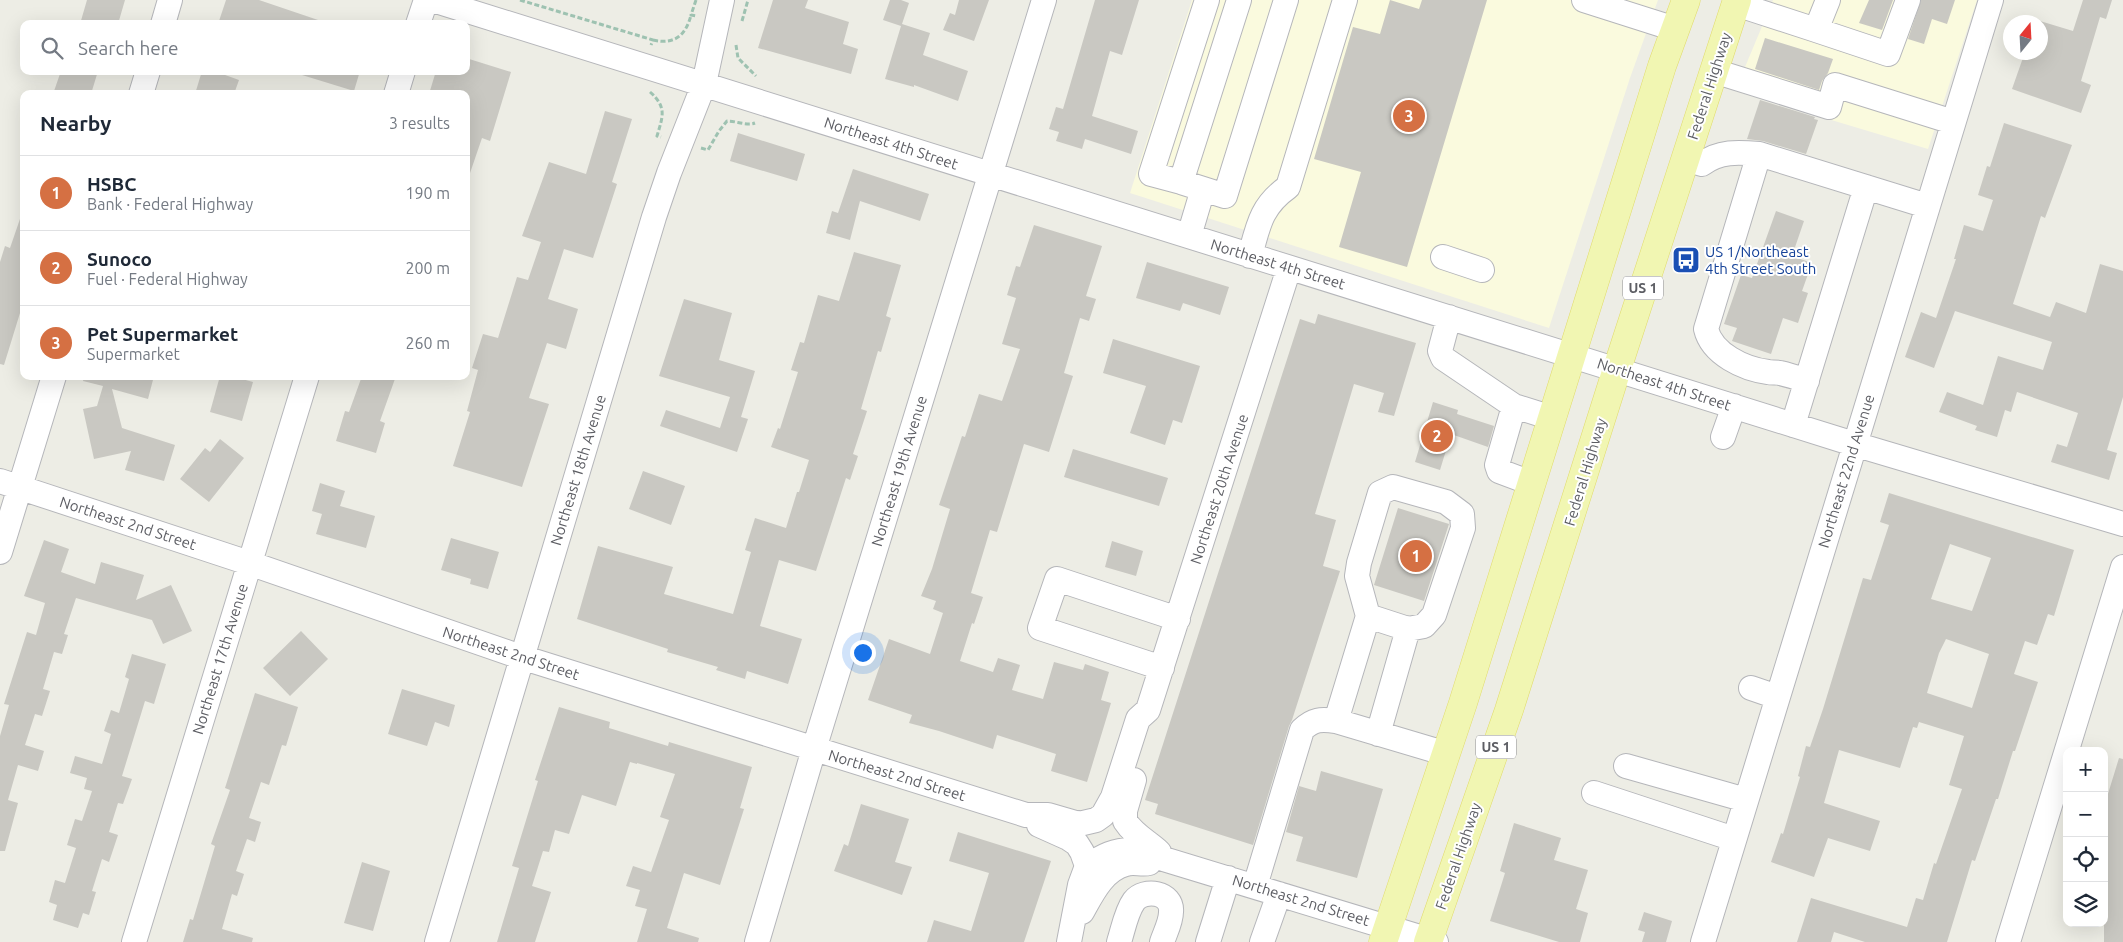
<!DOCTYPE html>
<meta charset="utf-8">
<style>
body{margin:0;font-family:Ubuntu,sans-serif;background:#f6f6f7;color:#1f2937}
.controls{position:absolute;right:15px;bottom:15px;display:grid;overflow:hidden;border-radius:10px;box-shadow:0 5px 20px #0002}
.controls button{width:45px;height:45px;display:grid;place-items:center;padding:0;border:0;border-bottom:1px solid #e0e1e3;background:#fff;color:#1f2937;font:25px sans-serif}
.compass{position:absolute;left:2003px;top:15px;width:45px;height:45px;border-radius:50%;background:#fff;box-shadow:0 5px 20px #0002;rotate:18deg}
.you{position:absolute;left:862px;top:652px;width:18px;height:18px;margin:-12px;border:4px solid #fff;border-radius:50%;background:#1a73e8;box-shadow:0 0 0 8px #1a73e833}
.badge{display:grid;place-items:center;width:32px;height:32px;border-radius:50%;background:#d57043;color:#fff;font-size:16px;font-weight:700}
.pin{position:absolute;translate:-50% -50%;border:2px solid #fff;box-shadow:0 1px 5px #0006}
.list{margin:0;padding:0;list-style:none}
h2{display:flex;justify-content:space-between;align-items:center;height:65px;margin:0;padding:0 20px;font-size:21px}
h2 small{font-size:16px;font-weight:400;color:#747a83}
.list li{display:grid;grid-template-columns:32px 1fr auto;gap:15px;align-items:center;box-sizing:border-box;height:75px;padding:0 20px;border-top:1px solid #e0e1e3}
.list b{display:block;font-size:19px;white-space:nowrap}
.list p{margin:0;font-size:16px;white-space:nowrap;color:#747a83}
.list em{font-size:16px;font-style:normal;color:#747a83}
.icon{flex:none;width:28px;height:28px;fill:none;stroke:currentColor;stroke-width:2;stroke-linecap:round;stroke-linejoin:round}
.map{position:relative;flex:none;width:2123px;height:942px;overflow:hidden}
.search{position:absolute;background:#fff;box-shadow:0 5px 20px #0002;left:20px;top:20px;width:450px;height:55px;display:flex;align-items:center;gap:12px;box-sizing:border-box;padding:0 18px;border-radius:10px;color:#747a83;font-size:19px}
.panel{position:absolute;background:#fff;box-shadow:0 5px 20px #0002;left:20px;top:90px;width:450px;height:290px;border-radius:10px}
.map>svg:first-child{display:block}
.commercial{fill:#fafade}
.building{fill:#c9c8c2;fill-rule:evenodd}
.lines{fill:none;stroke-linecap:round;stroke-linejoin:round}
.minor-casing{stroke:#b5b6ba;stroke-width:26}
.major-casing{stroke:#e1db6a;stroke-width:29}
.path{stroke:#9ec2b1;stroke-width:3;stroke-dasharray:5 2.5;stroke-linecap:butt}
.minor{stroke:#fff;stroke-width:24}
.major{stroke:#f1f6b2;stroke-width:28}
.labels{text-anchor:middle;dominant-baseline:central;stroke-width:4;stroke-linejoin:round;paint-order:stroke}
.shield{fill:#fff;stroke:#8e8e92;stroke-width:1}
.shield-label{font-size:14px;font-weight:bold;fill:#5d5e64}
.street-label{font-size:15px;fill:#5d5e64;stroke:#fff}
.transit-label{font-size:15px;fill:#164399;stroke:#fff;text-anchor:start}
</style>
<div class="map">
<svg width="2123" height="942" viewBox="0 0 2123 942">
<rect width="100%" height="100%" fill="#edede5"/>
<!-- commercial -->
<path class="commercial" d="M1192 0H1658L1630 78 1549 328 1130 193Z
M1773 0H1977L1928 149 1735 91Z"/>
<!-- building -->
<path class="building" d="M87 0H125L118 24H80Z
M226 0H259L321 21V24H218Z
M773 0H808L805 8 849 22 843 44 858 49 851 74 758 48Z
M890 0H901L909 3 902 24 930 33 923 55 968 71 958 101 914 85V87L885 79 901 26 883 20Z
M959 0H989L974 41 943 30 950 13 955 15Z
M1095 0H1139L1122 55 1110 51 1092 116 1138 131 1131 154 1085 139 1082 149 1056 141 1059 132 1049 129 1056 107 1063 109Z
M1390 0 1419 9 1422 0H1487L1407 267 1339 247 1361 172 1314 159 1353 27 1380 34Z
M1869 0H1893L1882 30 1859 23Z
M1921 0H1955L1947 24 1932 19 1924 44 1908 39Z
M2083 0H2112L2106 19 2100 17 2081 81 2091 85 2081 113 2012 89 2025 52H2040V21L2073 31Z
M1765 38 1833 59 1828 73 1822 81 1819 90 1755 69Z
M466 58 511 72 490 141 482 138 469 176H466V94H429L436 71H466Z
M61 71H98L91 94H53Z
M202 71H214L239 80 234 94H195Z
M303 71H360L354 91 302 75Z
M1760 100 1815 117 1814 119 1818 120 1806 154 1763 141 1747 139Z
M605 111 632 119 612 182 617 184 593 258 564 249 548 299 578 309 566 349 547 343 529 398 549 404 522 487 453 466 470 412 467 411 478 370 472 368 483 334 498 338 517 277 528 280 541 242 522 236 549 162 586 174Z
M2004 123 2072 145 2045 218 2041 216 2013 304 2050 317 2056 302 2086 313 2100 264 2123 271V397L2107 450 2117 453 2109 480 2051 462 2057 444 2067 447 2078 413 2017 392 2011 412 2005 410 1997 437 1975 430 1977 426 1939 412 1947 392 1983 405 1998 356 2043 370 2052 342 1955 311 1934 368 1905 357 1921 312 1936 318 1956 259H1954L1964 225 1983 231 1993 200 1978 195 1987 166 1990 167Z
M738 133 805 154 797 181 730 161Z
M853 169 929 194 920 221 860 201 850 240 826 233 832 211 838 213Z
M1776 211 1804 221 1792 256 1812 263 1802 291 1808 293 1798 323 1783 318 1771 354 1732 341 1737 328 1724 324 1741 275 1752 278Z
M21 216H24V300L4 365 0 364V262L5 246 10 248Z
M1034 225 1102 246 1086 296 1096 299 1089 321 1080 318 1064 373 1073 376 1049 452 1024 444 997 532 990 530 971 593 983 597 974 624 972 623 960 661 993 672 998 658 1020 665 1012 690 1043 699 1054 662 1083 670 1085 664 1109 672 1101 700 1111 703 1087 782 1051 771 1056 754 997 735 993 749 939 731 909 723 912 715 868 700 889 639 930 654 943 613 933 609 936 601 921 596 932 569 950 509 939 505 962 436 965 437 979 394 1002 401 1020 349 1002 344 1016 298 1007 295 1016 266 1020 267Z
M854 252 901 265 886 316 891 318 881 352 878 351 861 409 867 411 853 454 858 456 850 480 846 478 816 571 779 560 760 626 802 639 788 684 747 671 745 679 716 670 718 667 667 652 668 649 577 619 598 546 673 567 664 594 733 614 751 552 745 550 755 518 786 528 797 492H799L809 460 771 447 778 428 780 429 798 372 791 370 800 342 804 343 818 295 839 301Z
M1147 262 1229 287 1220 315 1183 303 1180 311 1136 298Z
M684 299 732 313 719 360 755 371 741 417 748 419 737 452 660 426 666 410 720 428 730 397 659 376Z
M1318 314 1416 343 1394 416 1378 412 1384 393 1354 384 1315 514 1336 520 1323 566 1340 571 1292 720 1289 726 1253 845 1155 814 1158 804 1145 800 1300 319 1315 324Z
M1113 339 1200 366 1182 423 1173 420 1165 445 1130 433 1146 386 1103 373Z
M84 376H154L148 399 112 389 122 428 175 445 164 481 125 470 131 451 94 459 83 409 97 406 103 386 83 381Z
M220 376H231L253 382 242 421 210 412Z
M362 376H396L380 421 385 423 376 453 336 441 345 411 349 412Z
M1433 402 1458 410 1457 414 1494 426 1488 447 1451 434 1440 470 1415 462Z
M220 439 244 458 209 502 180 479 205 448 210 452Z
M1073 449 1168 478 1159 506 1064 477Z
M643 471 685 486 671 525 629 509Z
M320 483 345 491 340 506 375 516 366 548 316 534 322 514 312 511Z
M1889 493 2074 550 2054 616 2048 614 2037 645 2025 641 2014 674 2038 682 2015 751H2013L1998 799H1996L1975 861 1972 860 1947 942H1865L1834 932 1831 942H1797L1811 898 1907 927 1916 898 1923 900 1934 863 1936 864 1962 789 1949 785 1964 736 1919 722 1917 728 1913 727 1900 768 1839 750 1824 803 1880 821 1870 851 1828 838 1814 877 1771 862 1781 833 1783 834 1800 777 1798 776 1806 746 1810 747 1823 709 1863 578 1871 580 1889 525 1880 522ZM1950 544 1991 558 1972 611 1931 599ZM1946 639 1989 654 1972 708 1927 693 1939 653Z
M1398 508 1449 524 1424 601 1374 585Z
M451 538 499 552 488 589 470 584 471 579 441 570Z
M44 540 69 549 61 572 95 584 101 562 144 575 136 600 171 585 192 631 163 644 152 620 76 598 64 634 68 635 62 654 54 652 43 689 50 691 42 716 35 714 25 745 44 751 38 771 18 765 8 800 18 803 5 851H0V736L9 705 4 704 27 632 36 635 45 603 24 596Z
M1112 541 1143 551 1136 576 1105 567Z
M301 631 328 659 290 696 263 668Z
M132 654 166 664 154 704 145 701 122 776 132 779 123 804 118 803 109 832 118 835 109 862 102 859 92 891 96 892 89 915 83 913 78 928 53 920 57 905 49 902 55 880 65 883 76 848 67 845 75 819 82 821 92 791 84 789 87 778 70 773 75 756 102 764 111 734 104 731 111 710 119 713 129 679 125 677Z
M402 689 455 705 449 727 435 722 427 746 388 734Z
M255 693 298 707 286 746 282 745 269 785 261 782 249 818 261 822 255 842 247 839 236 871 244 874 237 896 232 894 222 929 253 938 252 942H183L190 919 193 920 215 846 211 844 230 790 225 788Z
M559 707 610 722 609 728 668 746 669 742 752 767 740 808 744 809 720 885 684 873 667 928 699 938 698 942H637L647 909 635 906 640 890 626 886 633 866 651 872 669 820 660 817 675 774 637 763V764L630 762 616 806 582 795 569 834 555 830 549 852 543 851 532 886 551 892 535 942H497L519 868 512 866 538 781 535 780Z
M2119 758 2123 759V942H2104V796L2107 797Z
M1321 771 1383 789 1357 878 1296 861 1303 837 1286 832 1299 786 1316 791Z
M861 804 909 819 895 862 912 867 902 895 834 871 844 844 848 846Z
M1514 823 1561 838 1554 860 1588 870 1576 909 1588 913 1580 942H1559L1490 921 1505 873 1500 871Z
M958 832 1051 861 1024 942H927L934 920 971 931 989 873 949 861Z
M362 862 390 871 373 931 344 923Z
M1644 912 1672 921 1666 942H1642L1645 932 1638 930Z"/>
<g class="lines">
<defs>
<path id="minor" d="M433 0 1854 444 2123 524
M1239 0 1181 182 1225 196 1286 0
M1584 0 1675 29
M1736 4 1816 30 1828 0
M163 24 170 0
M418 24 426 0
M1816 30 1888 54 1908 0
M1714 71 1829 107 1835 85 1953 122
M141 94 148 71
M396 94 403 71
M1685 159 1702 164C1719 151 1738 152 1759 154
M1181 182 1151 174 1207 0
M1189 236 1203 189
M1250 256C1258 226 1261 206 1288 187L1345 0
M1443 257 1482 270
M1449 317 1440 351 1443 358 1514 406
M1807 381C1798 378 1789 375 1780 373 1776 372 1772 373 1768 372 1744 369 1712 354 1706 329L1759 154 1927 206
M1793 425 1866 187
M1723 437 1734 406
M0 481 249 563 521 657 1026 815H1048L1079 824 1096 820 1103 815 1113 797 1138 719 1148 710 1289 268
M1531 483 1499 471 1497 465 1514 406 1552 418
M1393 487 1446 502 1462 514 1463 528 1434 615 1424 626 1408 629 1368 616 1357 576 1359 563 1380 493Z
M0 552 54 376
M1368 616 1336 721 1447 754
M1162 668 1040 628 1057 579 1178 619
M1751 688 1777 697
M1378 734 1408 629
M1626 766 1746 800
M1134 780 1125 811V821C1134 835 1147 841 1159 852
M1594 793 1734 839
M1039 825 1068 838 1077 844 1082 852 1087 866 1080 885 1069 942
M1087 866C1103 856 1115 849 1134 850L1436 942
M1255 886 1302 730C1313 719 1321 719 1336 721
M1082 912C1092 894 1103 870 1126 864 1134 861 1141 865 1149 863
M134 942 307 376
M437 942 654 217 669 173 704 84 722 0
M757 942 814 749 1044 0
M1119 942C1123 930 1126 912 1134 901 1144 888 1173 892 1171 912 1171 922 1165 933 1162 942
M1208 942 1228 878
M1262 942 1279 894
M1703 942 1991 0
M2008 942 2123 567"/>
<path id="major" d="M1383 942 1463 703 1662 66 1686 0
M1428 942 1509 710 1617 369 1737 0"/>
</defs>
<!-- minor casing -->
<use href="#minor" class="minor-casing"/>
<!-- major casing -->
<use href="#major" class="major-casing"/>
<!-- path -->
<path class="path" d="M520 0 653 40 651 45
M696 0 691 15 697 16
M742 21 748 0
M653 40C675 45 686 35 691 15
M736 45 738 58 756 76
M650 92C667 107 663 116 657 136L661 137
M701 148 708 150 719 131 727 121C736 121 747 126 755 123"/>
<!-- minor -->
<use href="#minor" class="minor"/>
<!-- major -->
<use href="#major" class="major"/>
</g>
<!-- icons -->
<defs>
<symbol id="bus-square" viewBox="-11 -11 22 22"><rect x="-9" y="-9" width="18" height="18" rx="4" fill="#1a4fb4" stroke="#fff"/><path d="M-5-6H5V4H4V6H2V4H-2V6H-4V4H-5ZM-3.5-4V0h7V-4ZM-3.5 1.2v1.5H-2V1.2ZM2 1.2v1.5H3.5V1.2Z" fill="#fff"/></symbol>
</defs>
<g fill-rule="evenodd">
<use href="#bus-square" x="1670" y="244" width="32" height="32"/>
</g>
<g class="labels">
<!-- shield labels -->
<g class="shield">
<rect x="1623" y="276.5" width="40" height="23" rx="4"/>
<rect x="1476" y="735.5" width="40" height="23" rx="4"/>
</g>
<g class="shield-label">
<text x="1643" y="288">US 1</text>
<text x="1496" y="747">US 1</text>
</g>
<!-- street labels -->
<g class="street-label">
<text transform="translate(1709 86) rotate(-72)">Federal Highway</text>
<text transform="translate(891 143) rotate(18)">Northeast 4th Street</text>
<text transform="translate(1278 264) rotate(17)">Northeast 4th Street</text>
<text transform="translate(1664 384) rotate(18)">Northeast 4th Street</text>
<text transform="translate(578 470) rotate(-73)">Northeast 18th Avenue</text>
<text transform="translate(899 471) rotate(-73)">Northeast 19th Avenue</text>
<text transform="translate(1846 471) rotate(-73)">Northeast 22nd Avenue</text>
<text transform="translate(1585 472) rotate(-73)">Federal Highway</text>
<text transform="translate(1219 489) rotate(-72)">Northeast 20th Avenue</text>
<text transform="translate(128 523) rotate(18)">Northeast 2nd Street</text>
<text transform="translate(511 653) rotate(18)">Northeast 2nd Street</text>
<text transform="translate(220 659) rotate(-73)">Northeast 17th Avenue</text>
<text transform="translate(897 775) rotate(17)">Northeast 2nd Street</text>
<text transform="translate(1458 856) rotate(-71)">Federal Highway</text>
<text transform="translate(1301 900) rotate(17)">Northeast 2nd Street</text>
</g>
<!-- transit labels -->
<g class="transit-label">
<text x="1705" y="251">US 1/Northeast<tspan x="1705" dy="17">4th Street South</tspan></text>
</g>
</g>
</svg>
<div class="controls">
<button>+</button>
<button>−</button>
<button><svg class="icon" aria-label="locate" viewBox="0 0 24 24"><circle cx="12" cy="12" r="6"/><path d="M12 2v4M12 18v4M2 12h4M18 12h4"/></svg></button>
<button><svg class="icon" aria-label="layers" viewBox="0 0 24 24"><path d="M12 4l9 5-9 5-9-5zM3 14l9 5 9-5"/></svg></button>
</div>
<svg class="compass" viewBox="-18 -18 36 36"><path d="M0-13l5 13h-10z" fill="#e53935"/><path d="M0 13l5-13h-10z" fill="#747a83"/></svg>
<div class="you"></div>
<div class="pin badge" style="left:1416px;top:556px">1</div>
<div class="pin badge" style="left:1437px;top:436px">2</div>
<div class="pin badge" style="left:1409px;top:116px">3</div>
<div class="search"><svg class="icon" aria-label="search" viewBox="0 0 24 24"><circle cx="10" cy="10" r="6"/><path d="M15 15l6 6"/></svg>Search here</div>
<section class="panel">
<h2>Nearby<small>3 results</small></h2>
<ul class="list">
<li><span class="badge">1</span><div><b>HSBC</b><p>Bank · Federal Highway</p></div><em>190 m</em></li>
<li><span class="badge">2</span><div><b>Sunoco</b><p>Fuel · Federal Highway</p></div><em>200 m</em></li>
<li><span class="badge">3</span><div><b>Pet Supermarket</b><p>Supermarket</p></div><em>260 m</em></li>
</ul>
</section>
</div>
